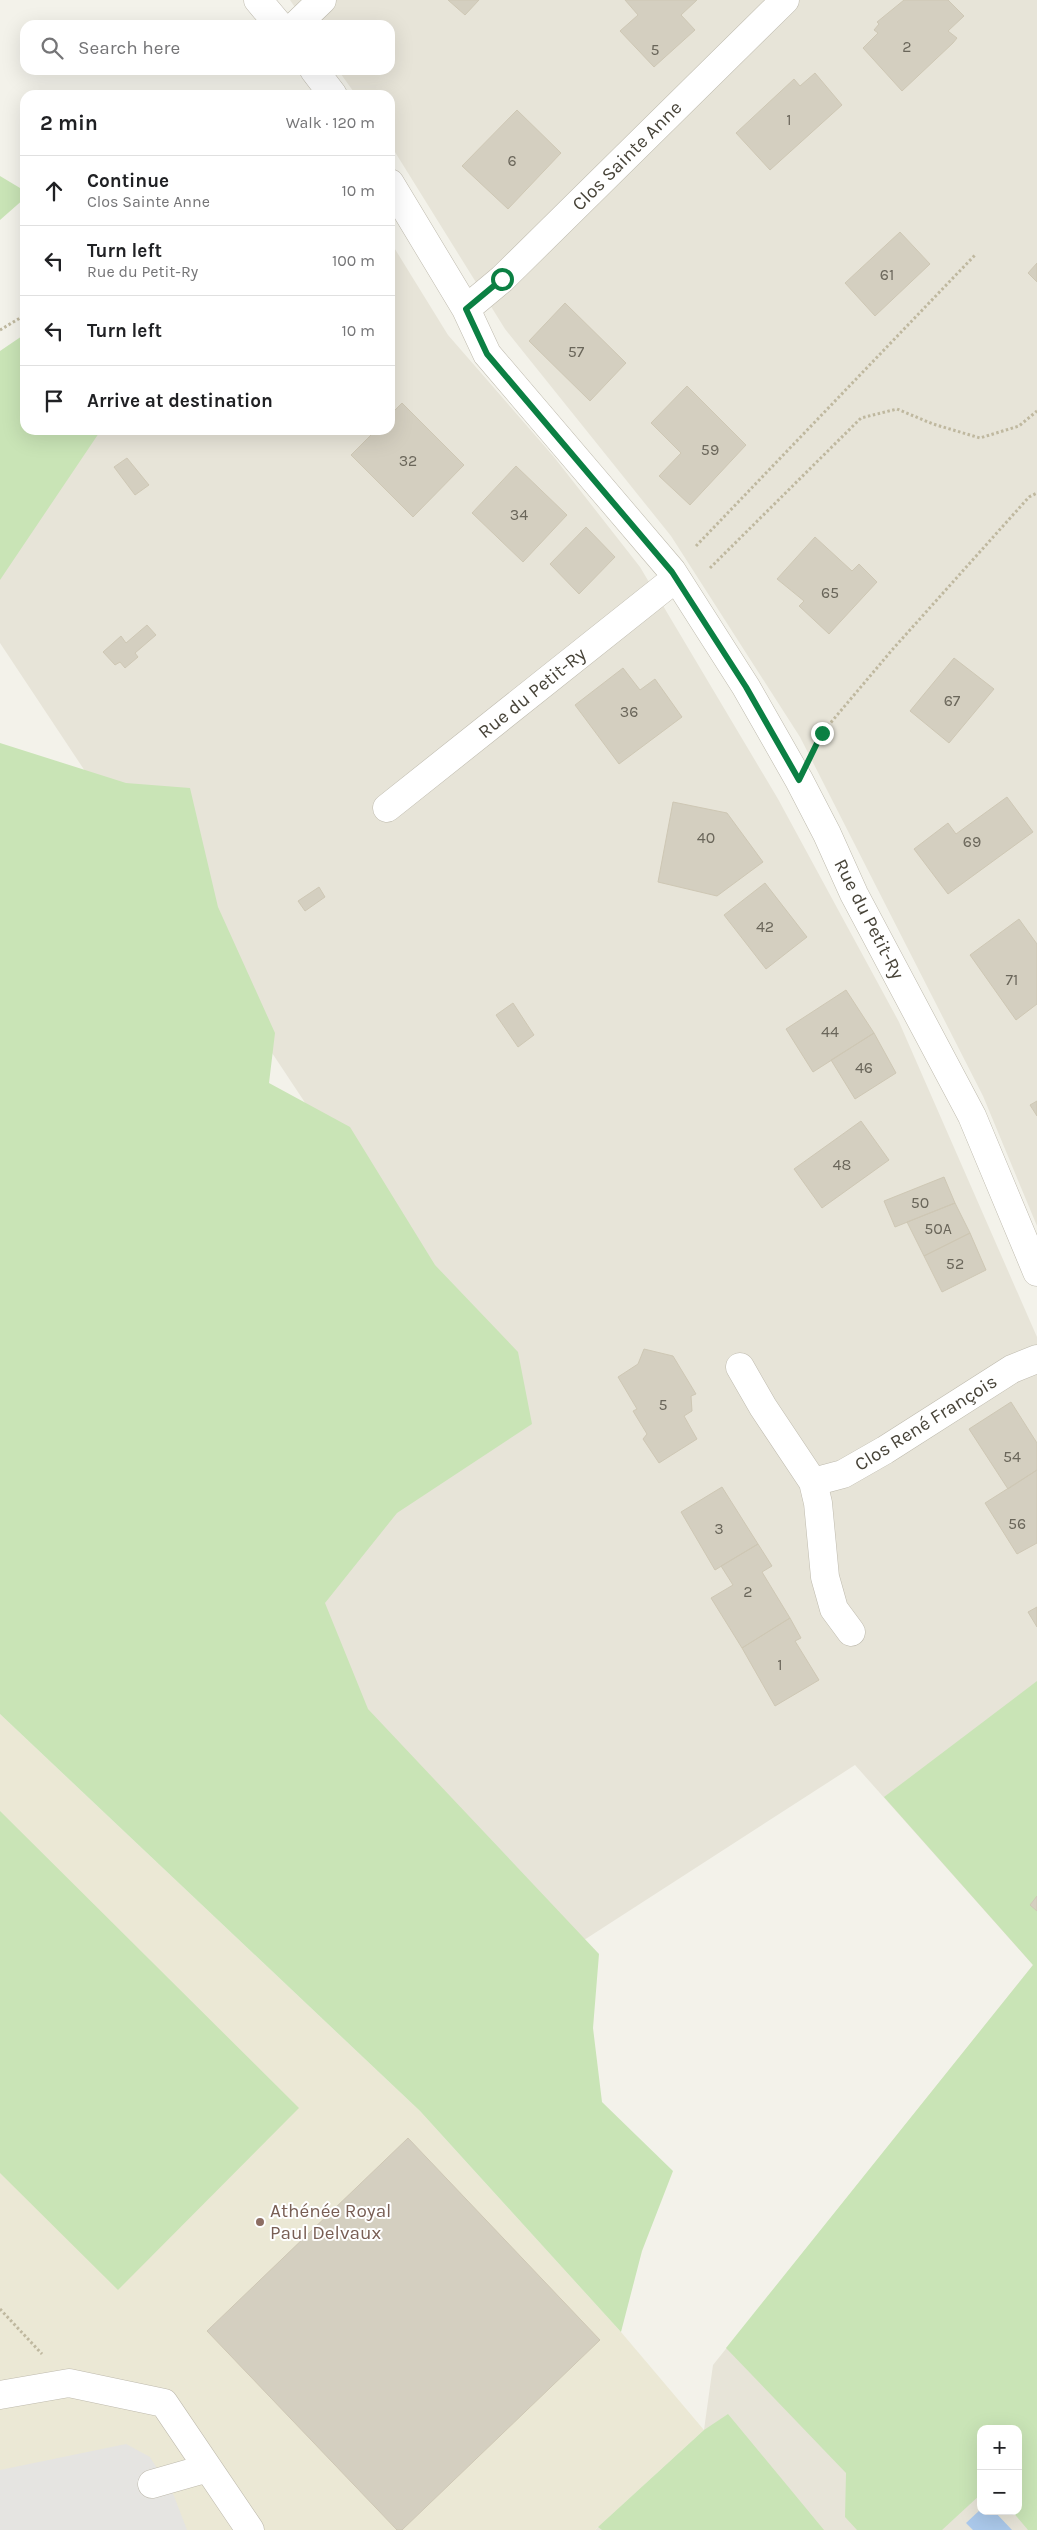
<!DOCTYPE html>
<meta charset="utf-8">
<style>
body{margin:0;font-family:Karla,sans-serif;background:#f2f2f2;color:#202124}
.controls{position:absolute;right:15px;bottom:15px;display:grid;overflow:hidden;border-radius:10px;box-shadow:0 5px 20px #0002}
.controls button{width:45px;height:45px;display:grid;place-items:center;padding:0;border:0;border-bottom:1px solid #e0e0e0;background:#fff;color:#202124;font:25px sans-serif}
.stop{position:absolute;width:15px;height:15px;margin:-11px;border:4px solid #0b8043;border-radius:50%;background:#fff}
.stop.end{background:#0b8043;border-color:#fff;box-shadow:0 1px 5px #0008}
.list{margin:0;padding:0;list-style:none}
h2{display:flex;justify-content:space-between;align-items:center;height:65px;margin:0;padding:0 20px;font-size:21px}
h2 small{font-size:16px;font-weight:400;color:#757577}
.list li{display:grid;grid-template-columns:32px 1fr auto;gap:15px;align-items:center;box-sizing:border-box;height:70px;padding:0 20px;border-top:1px solid #e0e0e0}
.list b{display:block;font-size:19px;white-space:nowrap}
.list p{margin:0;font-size:16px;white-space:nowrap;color:#757577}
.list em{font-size:16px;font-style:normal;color:#757577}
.icon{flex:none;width:28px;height:28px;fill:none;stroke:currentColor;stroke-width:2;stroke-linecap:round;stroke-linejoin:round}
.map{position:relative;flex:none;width:1037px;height:2530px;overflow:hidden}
.search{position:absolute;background:#fff;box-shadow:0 5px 20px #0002;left:20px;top:20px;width:375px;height:55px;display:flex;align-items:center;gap:12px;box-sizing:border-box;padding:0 18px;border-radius:15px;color:#757577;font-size:19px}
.panel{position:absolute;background:#fff;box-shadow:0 5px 20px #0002;left:20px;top:90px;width:375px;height:345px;border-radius:15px}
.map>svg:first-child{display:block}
.residential{fill:#e7e4d8;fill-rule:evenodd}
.education{fill:#ebe8d5}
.green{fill:#c9e4b6}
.parking{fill:#e5e4e1}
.water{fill:#abc9eb}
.building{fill:#d4cfc0;stroke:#cec7b4}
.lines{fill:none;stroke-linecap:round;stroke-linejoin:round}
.minor-casing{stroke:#bebaad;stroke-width:29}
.path{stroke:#bfb89f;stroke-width:3;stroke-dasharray:2.5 2.5;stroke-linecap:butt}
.minor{stroke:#fff;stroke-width:28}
.route{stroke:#0b8043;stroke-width:6}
.education-dot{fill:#8d6e63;stroke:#fff;stroke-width:2}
.labels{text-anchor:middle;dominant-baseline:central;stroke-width:4;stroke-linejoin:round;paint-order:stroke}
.number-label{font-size:16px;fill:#6a665a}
.street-label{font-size:19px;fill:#474338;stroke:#fff}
.education-label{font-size:19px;fill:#785e54;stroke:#fff;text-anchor:start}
</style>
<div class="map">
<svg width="1037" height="2530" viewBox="0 0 1037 2530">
<rect width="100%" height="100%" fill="#f3f2ea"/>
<!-- residential -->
<path class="residential" d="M290 0H1037V1226L983 1096 800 737 671 536 505 329 390 144V95H356L338 70H390V25H307Z
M390 241 448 335 554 457 640 567 778 799 899 1022 1037 1337V2530H595L704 2430 713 2365 1033 1965 855 1765 519 1982 246 1563 499 1395 0 643V399L25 430H390ZM981 2429H1018V2511H981Z"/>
<!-- education -->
<path class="education" d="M0 1714 420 2111 621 2332 704 2430 595 2530H0Z"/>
<!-- green -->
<path class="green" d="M0 176 25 191V198L0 220Z
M25 334V430H101L0 580V351Z
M0 743 126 783 190 788 218 907 275 1033 269 1083 350 1127 435 1265 518 1352 532 1424 397 1513 325 1603 368 1709 599 1954 593 2028 602 2102 673 2171 642 2251 621 2332 420 2111 0 1714Z
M1037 1681V2530H1028L1012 2511H1018V2429H981V2494L942 2530H857L845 2517 846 2473 726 2348 1033 1965 884 1797Z
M0 1811 299 2108 118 2290 0 2173Z
M728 2414 824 2530H602L598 2527 704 2430Z"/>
<!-- parking -->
<path class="parking" d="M126 2444 150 2457 174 2496 187 2530H0V2470Z"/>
<!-- water -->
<path class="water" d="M981 2509V2511H994L1012 2530H973L966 2523Z"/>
<!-- building -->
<path class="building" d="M448 0H479L465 15Z
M697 0 681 15 695 30 654 67 620 31 638 15 625 0Z
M904 0H948L964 16 948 31 957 38 953 43 902 91 863 48 878 33 874 30 879 24 877 22Z
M815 73 842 105 770 170 736 133 794 79 800 86Z
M517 110 561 153 508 209 462 166Z
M900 232 930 264 875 316 845 283Z
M1037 263V282L1028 273Z
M565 303 626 363 590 401 529 341Z
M687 386 746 445 690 505 659 476 681 453 651 423Z
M402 403 464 465 413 517 351 455 376 430H390V415Z
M127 458 149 485 135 495 114 467Z
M516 466 567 515 523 562 472 513Z
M586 527 615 557 579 594 550 564Z
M815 537 852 571 859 564 877 582 829 634 799 606 804 601 777 579Z
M147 625 156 635 135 653 138 657 125 668 120 662 115 665 103 652 121 636 126 643Z
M954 658 994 689 949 743 910 711Z
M623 668 640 690 655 679 682 717 619 764 575 705Z
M1007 797 1033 832 948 894 914 849 948 823 956 834Z
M673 802 727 813 763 862 717 896 658 882Z
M765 883 807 937 766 969 724 915Z
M319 887 325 897 305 911 298 901Z
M1019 919 1037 944V1004L1016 1020 970 955Z
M846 990 874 1033 813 1072 786 1029Z
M513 1003 534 1035 518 1047 496 1015Z
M874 1033 896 1073 855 1099 831 1060Z
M1037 1101V1116L1030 1105Z
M861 1121 889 1160 822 1208 794 1169Z
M944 1177 955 1203 895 1227 884 1201Z
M955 1203 970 1233 924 1256 907 1222Z
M970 1233 986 1270 942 1292 924 1256Z
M644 1349 673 1356 696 1394 691 1396 692 1411 684 1416 697 1439 659 1463 643 1439 647 1434 633 1411 637 1409 618 1377 638 1364Z
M1011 1402 1037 1443V1470L1008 1489 969 1429Z
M1037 1470V1543L1017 1554 985 1503Z
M722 1487 758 1544 715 1570 681 1512Z
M758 1544 772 1566 762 1572 790 1618 742 1648 711 1598 733 1585 721 1566Z
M1037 1607V1627L1028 1612Z
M790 1618 801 1638 795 1641 819 1680 775 1706 742 1648Z
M1037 1896V1911L1030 1905Z
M408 2138 600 2340 402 2530H397L207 2331Z"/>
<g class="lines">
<defs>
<path id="minor" d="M258 0 279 25
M296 25 322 0
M314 70 333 95
M390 183 466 309 487 354 672 571 746 687 799 780 827 834 854 894 972 1116 1037 1272
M466 309 502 279 785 0
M387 808 676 578
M740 1367 763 1407 813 1482 818 1503 825 1577 834 1609 851 1632
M813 1482 843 1474 885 1450 1012 1369 1037 1359
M0 2395 69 2383 164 2403 250 2530
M152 2484 208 2468"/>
</defs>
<!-- minor casing -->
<use href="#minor" class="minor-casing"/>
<!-- path -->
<path class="path" d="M0 330 25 315
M696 546 976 254
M710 568 861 418 897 409 933 424 980 438 1019 426 1037 411
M817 743 822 733 892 650 1029 497 1037 493
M0 2309 42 2354"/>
<!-- minor -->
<use href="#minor" class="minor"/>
</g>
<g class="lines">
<!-- route -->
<path class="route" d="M502 279 466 309 487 354 672 572 746 687 799 780 822 733"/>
</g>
<!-- markers -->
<circle class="education-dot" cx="260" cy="2222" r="5"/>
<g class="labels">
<!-- number labels -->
<g class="number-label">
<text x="907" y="46">2</text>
<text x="655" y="49">5</text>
<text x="789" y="119">1</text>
<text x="512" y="160">6</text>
<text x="887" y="274">61</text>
<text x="576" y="351">57</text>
<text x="710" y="449">59</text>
<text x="408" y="460">32</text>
<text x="519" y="514">34</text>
<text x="830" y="592">65</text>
<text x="952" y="700">67</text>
<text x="629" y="711">36</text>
<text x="706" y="837">40</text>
<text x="972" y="841">69</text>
<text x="765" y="926">42</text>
<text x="1012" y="979">71</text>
<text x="830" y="1031">44</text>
<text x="864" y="1067">46</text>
<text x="842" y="1164">48</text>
<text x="920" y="1202">50</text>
<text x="938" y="1228">50A</text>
<text x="955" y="1263">52</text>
<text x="663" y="1404">5</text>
<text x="1012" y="1456">54</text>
<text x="1017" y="1523">56</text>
<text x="719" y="1528">3</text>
<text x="748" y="1591">2</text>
<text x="780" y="1664">1</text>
</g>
<!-- street labels -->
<g class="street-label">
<text transform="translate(627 156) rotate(-45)">Clos Sainte Anne</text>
<text transform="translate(532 693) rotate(-39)">Rue du Petit-Ry</text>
<text transform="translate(869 919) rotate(63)">Rue du Petit-Ry</text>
<text transform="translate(926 1423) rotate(-32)">Clos René François</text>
</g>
<!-- education labels -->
<g class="education-label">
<text x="270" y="2211">Athénée Royal<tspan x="270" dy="22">Paul Delvaux</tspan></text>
</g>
</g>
</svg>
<div class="controls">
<button>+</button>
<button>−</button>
</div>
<div class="stop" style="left:502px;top:279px"></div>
<div class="stop end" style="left:822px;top:733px"></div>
<div class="search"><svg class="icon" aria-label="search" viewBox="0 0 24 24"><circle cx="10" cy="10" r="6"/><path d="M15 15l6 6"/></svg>Search here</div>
<section class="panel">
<h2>2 min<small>Walk · 120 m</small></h2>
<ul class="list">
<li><svg class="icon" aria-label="ahead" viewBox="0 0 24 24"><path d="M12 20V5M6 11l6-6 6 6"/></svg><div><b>Continue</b><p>Clos Sainte Anne</p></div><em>10 m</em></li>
<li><svg class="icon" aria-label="left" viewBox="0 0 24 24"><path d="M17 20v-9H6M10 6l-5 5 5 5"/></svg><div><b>Turn left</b><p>Rue du Petit-Ry</p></div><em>100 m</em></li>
<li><svg class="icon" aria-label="left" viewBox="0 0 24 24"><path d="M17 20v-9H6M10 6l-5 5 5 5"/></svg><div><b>Turn left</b></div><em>10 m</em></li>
<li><svg class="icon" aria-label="arrive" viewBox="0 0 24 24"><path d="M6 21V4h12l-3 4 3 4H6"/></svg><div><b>Arrive at destination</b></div></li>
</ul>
</section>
</div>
